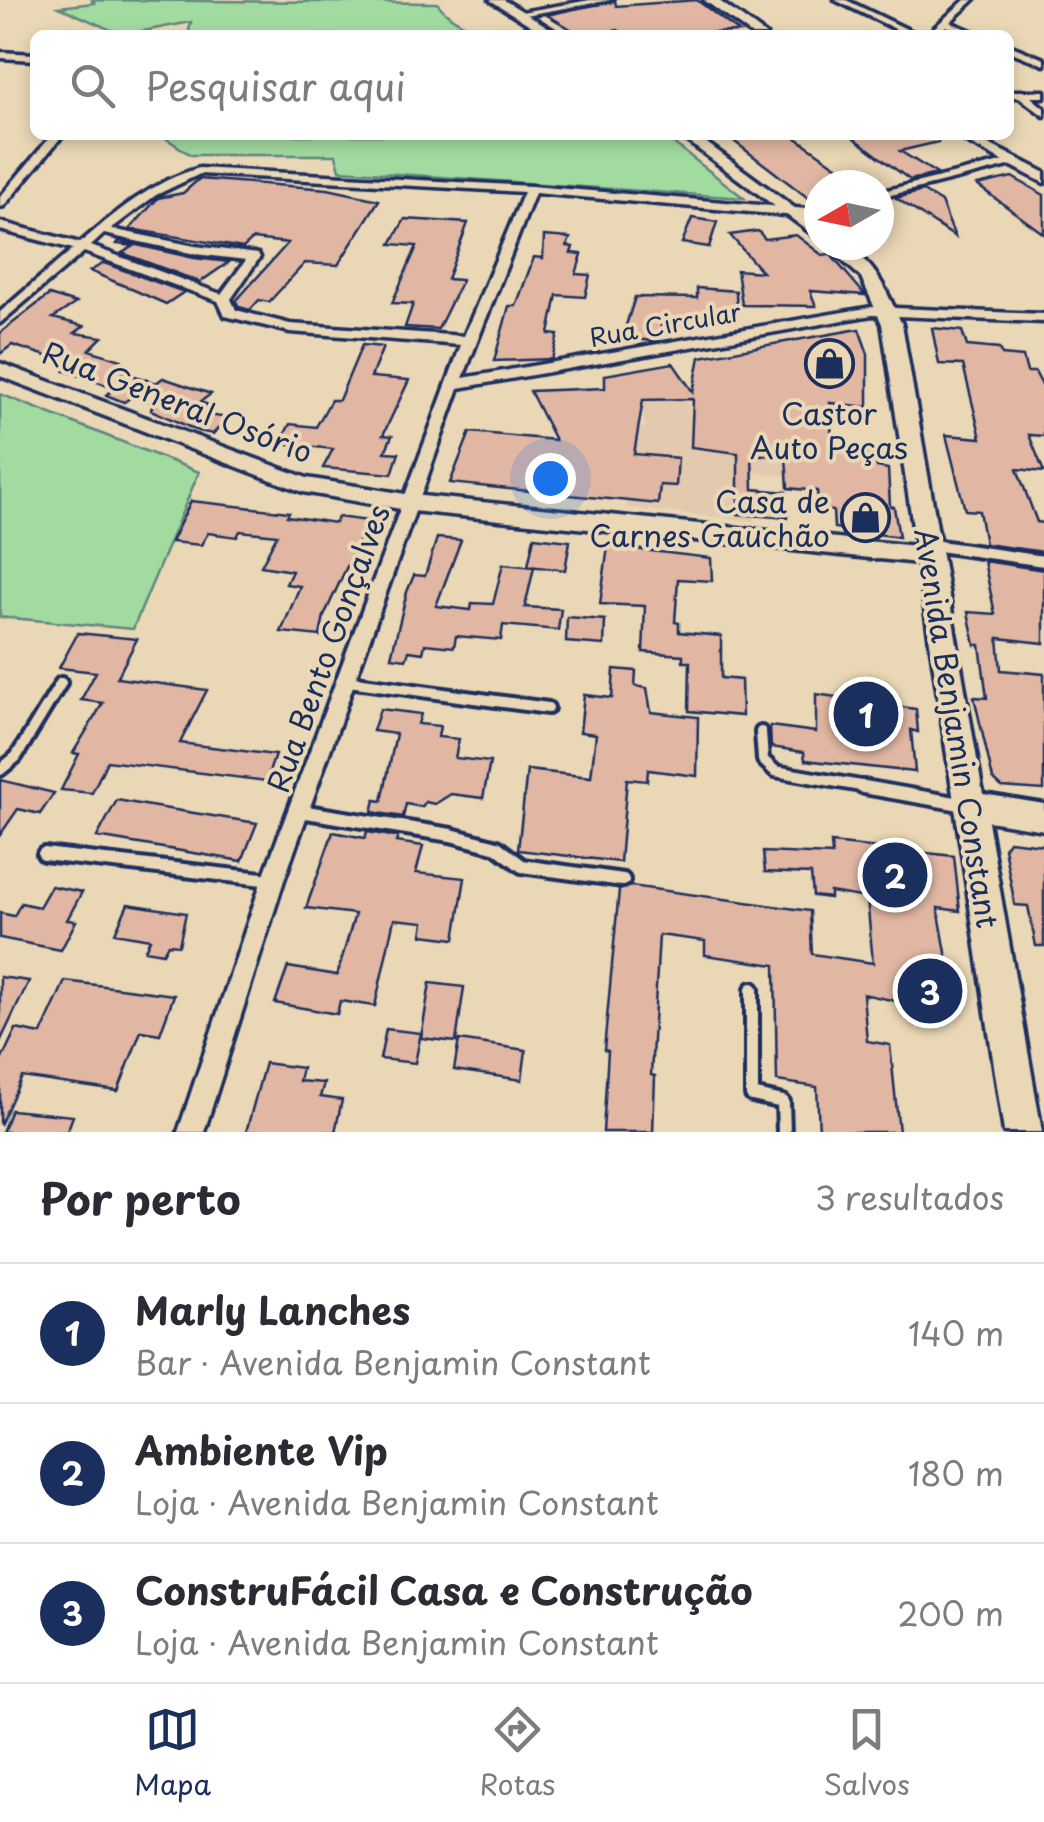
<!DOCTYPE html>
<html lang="pt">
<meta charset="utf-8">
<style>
body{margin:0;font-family:"Playpen Sans",sans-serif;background:#f7f7f7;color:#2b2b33}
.compass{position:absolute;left:804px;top:170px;width:90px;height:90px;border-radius:50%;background:#fff;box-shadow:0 5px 15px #0003;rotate:261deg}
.you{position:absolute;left:550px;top:478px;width:35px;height:35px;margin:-25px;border:8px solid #fff;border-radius:50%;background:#1a73e8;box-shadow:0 0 0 15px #1a73e833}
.badge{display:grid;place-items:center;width:65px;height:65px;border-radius:50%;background:#1b2f5e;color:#fff;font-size:32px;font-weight:700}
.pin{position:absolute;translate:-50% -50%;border:5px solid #fff;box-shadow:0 2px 10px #0006}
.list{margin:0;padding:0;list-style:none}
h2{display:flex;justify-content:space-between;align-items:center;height:130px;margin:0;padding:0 40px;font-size:42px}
h2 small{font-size:32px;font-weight:400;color:#7c7c81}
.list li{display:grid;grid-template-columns:65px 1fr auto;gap:30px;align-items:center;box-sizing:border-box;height:140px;padding:0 40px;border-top:2px solid #e1e1e2}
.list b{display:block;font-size:38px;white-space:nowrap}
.list p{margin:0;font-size:32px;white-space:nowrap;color:#7c7c81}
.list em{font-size:32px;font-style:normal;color:#7c7c81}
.icon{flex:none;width:55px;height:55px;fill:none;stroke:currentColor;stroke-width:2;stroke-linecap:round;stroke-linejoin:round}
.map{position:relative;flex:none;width:1044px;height:1132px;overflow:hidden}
.search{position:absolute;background:#fff;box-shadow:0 5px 15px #0003;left:30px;right:30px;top:30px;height:110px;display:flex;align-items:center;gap:25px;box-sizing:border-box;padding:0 35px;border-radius:15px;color:#7c7c81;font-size:38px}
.sheet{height:550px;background:#fff}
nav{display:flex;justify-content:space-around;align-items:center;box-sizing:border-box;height:140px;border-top:2px solid #e1e1e2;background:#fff;font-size:28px;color:#7c7c81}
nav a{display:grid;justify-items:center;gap:5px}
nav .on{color:#1b2f5e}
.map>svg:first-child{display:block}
.built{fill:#e3caae}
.green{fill:#a2dba0;stroke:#5e857f;stroke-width:2.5}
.building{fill:#e1b7a3;stroke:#1b2f5e;stroke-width:2.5}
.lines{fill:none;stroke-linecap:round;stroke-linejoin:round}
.lane-far1-casing{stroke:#1b2f5e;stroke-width:18}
.lane-casing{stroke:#1b2f5e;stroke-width:20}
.street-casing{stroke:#1b2f5e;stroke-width:7}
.secondary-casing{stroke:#1b2f5e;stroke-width:7}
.lane-far1{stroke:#ead7b5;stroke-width:10}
.lane{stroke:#ead7b5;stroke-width:12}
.street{fill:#ead7b5;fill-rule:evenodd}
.secondary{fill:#ead7b5;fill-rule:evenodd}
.labels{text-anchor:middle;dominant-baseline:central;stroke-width:8;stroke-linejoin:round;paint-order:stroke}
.far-street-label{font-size:25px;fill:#1b2f5e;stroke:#ead7b5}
.street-label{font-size:30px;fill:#1b2f5e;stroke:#ead7b5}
.poi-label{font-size:30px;fill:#1b2f5e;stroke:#ead7b5}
</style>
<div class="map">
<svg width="1044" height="1132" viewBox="0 0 1044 1132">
<rect width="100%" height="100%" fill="#ead7b5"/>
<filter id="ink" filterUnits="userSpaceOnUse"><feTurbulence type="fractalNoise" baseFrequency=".01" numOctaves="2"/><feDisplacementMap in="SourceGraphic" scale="20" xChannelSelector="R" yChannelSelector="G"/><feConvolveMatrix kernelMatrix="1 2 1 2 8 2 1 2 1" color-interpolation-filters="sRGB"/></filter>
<g filter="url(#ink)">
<!-- built -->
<path class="built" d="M686 400 693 420 784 433 785 476 754 473V521L626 508 633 456 594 422 645 428 642 402Z"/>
<!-- green -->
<path class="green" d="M92 0 437 3C460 34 496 31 530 35H188L191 22 122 35 59 7 94 3Z
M161 135H663L744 198 340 170 336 155H191Z
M0 394 199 472 133 629 0 617Z"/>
<!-- building -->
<path class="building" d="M615 0 616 6 697 0 739 32 625 35 618 30 581 35 547 15Z
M726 135H792L864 185H819L816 204Z
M850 135H937L938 142 900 151 937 174 910 180Z
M1012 177 1044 195V234L977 185Z
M199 179 328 189 379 200 338 265 305 263 269 302 259 300 250 310 239 307 236 301 288 243 253 239 243 248 130 229 158 198 183 193Z
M923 191 941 202 955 237 896 198Z
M692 218 717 222 709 247 682 243Z
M405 219 468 223 447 279 462 280 438 329 405 327 413 304 392 303 417 246 391 244Z
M758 231 765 239 796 235 822 255 830 254 865 295 810 291 816 306 742 305 737 270 762 272 730 235Z
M544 236 570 238 567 246 573 247 571 253 582 254 576 274 590 275 585 297 557 295 549 334 558 335 552 359 494 361 509 306H516L534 257 543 258Z
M119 241 194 258 229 262 200 282 122 253 134 246 117 244Z
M104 263 184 292 166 304 90 271Z
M697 288 736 291 737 318 680 319 679 328 661 326 659 340 654 341 622 338 635 297 697 298Z
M49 295 76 303 53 318 84 326 75 333 102 337 89 350 121 360 111 368 156 383 163 378 211 394 200 402 209 405 198 413 227 418 213 434 198 431 151 410 153 403 158 404 133 396 124 402 106 395 115 388 65 371 72 364 12 345 0 354V333Z
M932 328 962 331 967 346 999 349 1002 355 1023 357 1027 372H1035L1044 389V436L1029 435 1044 472 1017 469 1037 522 1044 523V552L985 544 979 511 965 510 946 435 981 438 963 365 939 364Z
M859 329 868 354V407L830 403 832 447 875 452 877 467 888 469 890 506 894 507 899 537 834 528 833 511 819 510 817 491 788 488 786 457 752 454 753 489 786 492 787 518 738 514V453L691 447 693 399 643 400 634 454 678 458 676 486 660 485 658 504 450 483 470 432 555 440 530 391 605 388V375L673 363 693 392 700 357Z
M362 345 383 347 371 377 409 380 383 435 392 436 385 452 399 453 392 474 323 468 333 449 280 443 290 424 316 427 331 400H339Z
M191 501 289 512 287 516 335 523 338 517 368 521 324 616 320 636 281 632 300 586 286 584 292 571 261 566 277 535 240 531 237 537 208 533 201 545 171 542Z
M534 537 570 541 565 570 528 566Z
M437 538 461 540 436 606 471 610 472 603 493 604 503 564 534 567 525 607 561 609 558 630 503 625 501 640 456 636 454 647 425 644 423 653 409 651 406 659 391 657 407 592 414 575 425 576Z
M608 546 711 558 712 581 678 579 675 622 679 623V632L721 636V678L741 680 742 716 689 711 690 662H683V655L643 652 645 606 600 604Z
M984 561 1044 570V643L998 638 1001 670 1044 674V790L1002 787 993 779 974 697 987 698 980 645H975L968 612 995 614Z
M567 617 605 620 604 645 566 642Z
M78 633 137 639 117 678 207 690 180 743 275 755 266 781 107 761 92 793 61 790 79 754 73 753 103 703 81 700 96 672 59 668Z
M614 669 636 671 635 686 647 688 651 712 698 717 697 776 648 770 647 781 627 779 620 862 518 850 527 770 591 777 596 734 580 732 584 695 612 698Z
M816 694 916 709 918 732 911 730 915 772 805 760 804 752 771 747 770 726 816 732Z
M380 709 421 714 418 724 440 726 438 737 459 739 455 758 490 762 483 798 451 794 435 804 425 802 422 807 406 804 403 817 372 812 375 800 382 801 396 734 373 731Z
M0 780 17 784 54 793 40 814 18 809 0 835Z
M117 800 150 806 257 823 242 861 97 837Z
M333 832 365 838 367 832 398 837 396 842 423 846 416 873 465 878 455 939 422 935 424 922 394 919 375 1006 340 1001 337 1014 275 1003 288 967 337 975 355 914 306 908Z
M1009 841 1044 845V946H1036L1028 906 1015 905 1004 848Z
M831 843 954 856 960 911 938 908 957 1014 863 994 867 1041 890 1045 899 1132H819L817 1087 777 1081 775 965 705 955V941L659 935 651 1075 655 1076 653 1132H603L608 1051 604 1050 619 890 631 886 810 911 812 954 873 963 867 898 830 892V898L813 896 811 874 765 872 763 852 832 855Z
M51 886 82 892 67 920 76 921 61 950 0 938V913L14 916 21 903 39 907Z
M128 904 186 913 179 945 168 944 163 953 145 950 150 939 115 933Z
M0 977 29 981 0 1042Z
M65 981 174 995 160 1034 141 1031 118 1091 22 1077 0 1125V1063L16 1029 41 1034Z
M430 983 464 987 456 1042 421 1038Z
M386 1029 421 1033 415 1063 380 1059Z
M459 1040 526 1050 522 1080 454 1070Z
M265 1063 302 1068 299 1081 324 1083 320 1097 342 1100 335 1132H246Z
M11 1110 73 1116 67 1132H2Z"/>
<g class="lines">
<defs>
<path id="lane-far1" d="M932 545 1044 561
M348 681 548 708
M761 732 763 760 775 771 878 789
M0 770 16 757 61 683"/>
<path id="lane" d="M864 787 966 805
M300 811 451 835 497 847 522 866 623 880
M44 854 271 880
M752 989V1095L783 1102 784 1132"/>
<path id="street" d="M590 0H611L520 16 516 13Z
M835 0H846L919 35H908Z
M965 0H974L950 22 981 35H969L946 26 935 35H926Z
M1009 45 1044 59V65L1009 51Z
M0 52 35 54V60L0 58Z
M1009 91H1044V97H1031L1044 108V116L1019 97H1009Z
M52 135H63L4 206 0 207V197Z
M1013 159 1017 160V164L879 198V192Z
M199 168 531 186 807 209 819 207V214L807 217 535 193 463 378 872 307 1044 314V322L872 315 459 388 284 880 204 1132H178L262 880 461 345 290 332 225 316 218 301 84 252 0 323V312L73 249 0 230V222L80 243C116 212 153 181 199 168ZM200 174 524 192 464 336 290 324 236 310 231 299 260 257 258 254 195 246 111 229 156 195ZM104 234 195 254 246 260 221 294 91 246Z"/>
<path id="secondary" d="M490 0H504L561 35H546Z
M704 0H718L766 35H752Z
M679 135H696L819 226V239Z
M953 135H971L1044 172V183Z
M825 245C870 245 885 289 902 324L983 794 1044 804V830L988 821 1042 1132H1004L918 563 412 511 303 492 0 376V363L307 478 412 495 916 546 882 324 861 277Z"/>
</defs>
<!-- lane-far1 casing -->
<use href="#lane-far1" class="lane-far1-casing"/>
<!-- lane casing -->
<use href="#lane" class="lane-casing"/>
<!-- street casing -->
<use href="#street" class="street-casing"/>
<!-- secondary casing -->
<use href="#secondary" class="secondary-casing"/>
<!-- lane-far1 -->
<use href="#lane-far1" class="lane-far1"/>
<!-- lane -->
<use href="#lane" class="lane"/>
<!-- street -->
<use href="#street" class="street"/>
<!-- secondary -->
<use href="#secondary" class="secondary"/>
</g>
</g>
<!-- icons -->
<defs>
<symbol id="shop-ring" viewBox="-11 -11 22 22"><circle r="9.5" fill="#ead7b5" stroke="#1b2f5e" stroke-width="1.5"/><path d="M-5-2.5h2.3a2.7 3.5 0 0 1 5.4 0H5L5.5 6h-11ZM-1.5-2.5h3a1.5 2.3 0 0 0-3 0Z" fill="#1b2f5e"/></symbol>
</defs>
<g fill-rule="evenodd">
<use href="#shop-ring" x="802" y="336" width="55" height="55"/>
<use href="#shop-ring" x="838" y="490" width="55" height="55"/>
</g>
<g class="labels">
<!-- far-street labels -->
<g class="far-street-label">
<text transform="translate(665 324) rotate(-10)">Rua Circular</text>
</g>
<!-- street labels -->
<g class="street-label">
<text transform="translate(178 401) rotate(21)">Rua General Osório</text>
<text transform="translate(327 648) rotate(-70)">Rua Bento Gonçalves</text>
<text transform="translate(958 728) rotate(81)">Avenida Benjamin Constant</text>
</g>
<!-- poi labels -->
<g class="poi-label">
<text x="829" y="412">Castor<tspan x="829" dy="34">Auto Peças</tspan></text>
<text x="830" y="500" text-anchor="end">Casa de<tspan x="830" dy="34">Carnes Gauchão</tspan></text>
</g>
</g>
</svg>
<svg class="compass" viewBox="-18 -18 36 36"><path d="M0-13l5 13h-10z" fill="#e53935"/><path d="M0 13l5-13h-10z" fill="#7c7c81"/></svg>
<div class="you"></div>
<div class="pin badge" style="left:866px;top:714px">1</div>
<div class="pin badge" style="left:895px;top:875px">2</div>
<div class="pin badge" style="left:930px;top:991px">3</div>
<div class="search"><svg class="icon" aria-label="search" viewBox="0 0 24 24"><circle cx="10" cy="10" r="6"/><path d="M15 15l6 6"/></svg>Pesquisar aqui</div>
</div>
<section class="sheet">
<h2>Por perto<small>3 resultados</small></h2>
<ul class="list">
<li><span class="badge">1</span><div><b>Marly Lanches</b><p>Bar · Avenida Benjamin Constant</p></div><em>140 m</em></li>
<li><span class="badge">2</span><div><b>Ambiente Vip</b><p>Loja · Avenida Benjamin Constant</p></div><em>180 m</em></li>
<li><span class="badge">3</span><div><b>ConstruFácil Casa e Construção</b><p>Loja · Avenida Benjamin Constant</p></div><em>200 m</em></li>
</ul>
</section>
<nav>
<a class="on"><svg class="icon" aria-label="map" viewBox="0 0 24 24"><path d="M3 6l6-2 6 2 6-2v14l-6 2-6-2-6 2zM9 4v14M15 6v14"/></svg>Mapa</a>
<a><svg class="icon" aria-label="directions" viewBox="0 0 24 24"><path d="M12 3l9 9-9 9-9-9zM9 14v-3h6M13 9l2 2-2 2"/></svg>Rotas</a>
<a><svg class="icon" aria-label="saved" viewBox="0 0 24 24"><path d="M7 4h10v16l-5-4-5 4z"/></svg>Salvos</a>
</nav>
